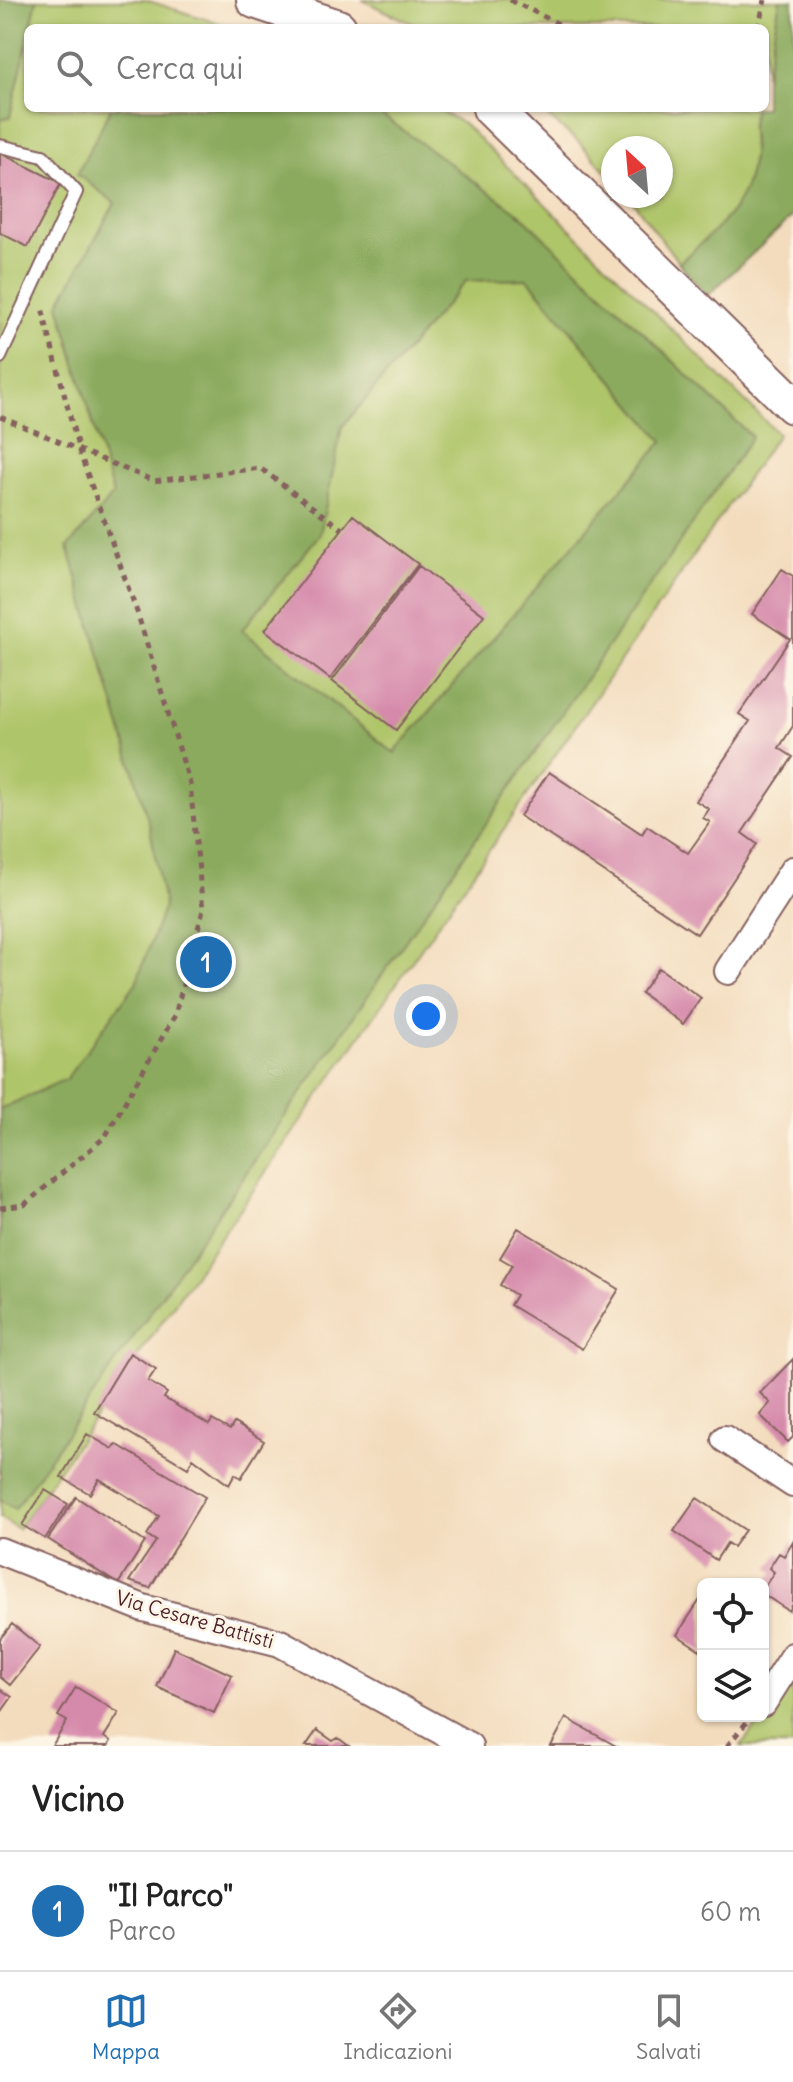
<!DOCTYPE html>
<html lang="it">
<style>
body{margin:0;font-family:Delius,sans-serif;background:#f2f2f2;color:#222}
.controls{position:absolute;right:24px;bottom:24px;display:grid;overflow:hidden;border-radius:12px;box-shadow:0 2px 6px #0004}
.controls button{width:72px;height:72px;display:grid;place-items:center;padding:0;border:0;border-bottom:2px solid #e0e0e0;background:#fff;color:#222;font:40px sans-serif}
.compass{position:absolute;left:601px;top:136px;width:72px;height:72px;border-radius:50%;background:#fff;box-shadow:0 2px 6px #0004;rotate:334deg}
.you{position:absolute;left:426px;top:1016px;width:28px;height:28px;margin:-20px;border:6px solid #fff;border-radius:50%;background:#1a73e8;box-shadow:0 0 0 12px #1a73e833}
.badge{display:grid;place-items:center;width:52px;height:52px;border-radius:50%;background:#1f6fb2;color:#fff;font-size:26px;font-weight:700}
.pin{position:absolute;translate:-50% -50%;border:4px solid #fff;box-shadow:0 2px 8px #0006}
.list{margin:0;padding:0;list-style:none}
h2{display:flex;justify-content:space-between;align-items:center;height:104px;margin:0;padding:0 32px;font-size:34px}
h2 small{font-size:26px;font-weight:400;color:#767676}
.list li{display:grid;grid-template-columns:52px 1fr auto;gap:24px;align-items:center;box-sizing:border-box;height:120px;padding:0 32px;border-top:2px solid #e0e0e0}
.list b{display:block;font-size:30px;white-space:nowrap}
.list p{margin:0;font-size:26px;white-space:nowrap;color:#767676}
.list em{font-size:26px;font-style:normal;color:#767676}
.icon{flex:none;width:44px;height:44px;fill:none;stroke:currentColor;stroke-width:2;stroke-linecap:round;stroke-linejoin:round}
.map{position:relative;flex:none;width:793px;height:1746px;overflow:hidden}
.search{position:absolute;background:#fff;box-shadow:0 2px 6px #0004;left:24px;right:24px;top:24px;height:88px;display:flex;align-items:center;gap:20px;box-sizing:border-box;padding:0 28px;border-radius:12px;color:#767676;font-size:30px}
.sheet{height:224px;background:#fff}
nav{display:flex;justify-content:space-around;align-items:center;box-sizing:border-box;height:112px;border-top:2px solid #e0e0e0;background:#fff;font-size:22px;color:#767676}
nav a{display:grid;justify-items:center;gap:4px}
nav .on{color:#1f6fb2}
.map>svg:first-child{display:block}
.green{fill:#afc569;stroke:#7c724a;stroke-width:2}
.forest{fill:#8baa5d;stroke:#6a6444;stroke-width:2;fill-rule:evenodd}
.building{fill:#d68aab}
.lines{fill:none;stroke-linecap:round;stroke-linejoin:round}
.service-casing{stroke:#85615e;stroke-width:16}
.minor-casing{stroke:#85615e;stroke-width:30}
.secondary-casing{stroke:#85615e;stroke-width:40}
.path{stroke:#85615e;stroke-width:5;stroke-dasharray:6 6;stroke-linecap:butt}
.service{stroke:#fff;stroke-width:12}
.minor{stroke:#fff;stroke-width:26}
.secondary{stroke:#fff;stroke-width:36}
.labels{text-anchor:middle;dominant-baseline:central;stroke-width:6;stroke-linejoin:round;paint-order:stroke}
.street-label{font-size:20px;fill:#4a1f2b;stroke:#fcf5e5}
</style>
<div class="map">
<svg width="793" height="1746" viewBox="0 0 793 1746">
<rect width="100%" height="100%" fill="#fcf5e5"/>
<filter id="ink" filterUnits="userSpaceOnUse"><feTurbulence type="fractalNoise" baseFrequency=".0125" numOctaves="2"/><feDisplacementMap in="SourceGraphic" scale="16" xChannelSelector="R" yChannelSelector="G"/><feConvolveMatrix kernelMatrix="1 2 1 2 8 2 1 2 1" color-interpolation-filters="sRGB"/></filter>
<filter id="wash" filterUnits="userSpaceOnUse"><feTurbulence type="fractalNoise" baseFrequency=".006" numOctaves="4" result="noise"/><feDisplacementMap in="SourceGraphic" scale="32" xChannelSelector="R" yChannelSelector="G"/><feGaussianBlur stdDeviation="1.8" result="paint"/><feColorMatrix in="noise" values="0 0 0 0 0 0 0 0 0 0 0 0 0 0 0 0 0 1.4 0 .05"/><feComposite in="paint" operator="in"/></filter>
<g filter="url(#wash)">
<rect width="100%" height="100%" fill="#f3dcbd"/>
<!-- green -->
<path class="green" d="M0 0H146L233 28H28V108H435L464 124 778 434 18 1529 0 1518Z
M362 0H780L765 80V28H422Z
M537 108H755C747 125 753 139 752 157 747 209 715 230 679 263L629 196H661V148H613V179L580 143Z
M793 1673V1746H741Z"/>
<!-- forest -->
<path class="forest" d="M0 0H37L10 117 0 119Z
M780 0H793V216L707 296 679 263C715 230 747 209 752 157 754 139 747 125 755 108H765V80Z
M111 108H372L521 215 752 437 15 1509 0 1500V1109L66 1079 136 983 164 906 150 827 68 547 113 495 59 304 115 203 77 174ZM528 279 663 441 394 753 242 630 320 534 342 427 466 281Z"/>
<g id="blocks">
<!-- building -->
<path class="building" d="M0 153 61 183 28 247 0 233Z
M353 515 418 564 330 679 265 630Z
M419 566 484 615 396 730 332 681Z
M782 569 793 576V726L779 748 793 757 742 833 757 844 697 934 520 816 549 772 642 834 647 826 688 853 710 822 703 818 709 809 696 801 750 721 739 714 790 639 752 614Z
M659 968 701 998 683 1024 641 993Z
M518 1228 619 1289 582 1349 510 1305 516 1295 500 1285 512 1265 500 1258Z
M130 1353 156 1369 148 1381 167 1393 164 1398 209 1425 212 1420 230 1430 234 1423 264 1441 241 1478 235 1474 229 1485 193 1458 188 1468 94 1412Z
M793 1359V1437L788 1442 760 1415 770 1403 760 1393Z
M87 1434 113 1449 116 1444 205 1497 150 1588 129 1581 156 1541 147 1535 159 1516 99 1479 90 1494 61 1477Z
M45 1490 68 1504 45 1539 22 1525Z
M76 1497 145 1542 118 1584 48 1539Z
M697 1498 745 1530 733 1547 727 1543 716 1560 674 1531Z
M793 1541V1604L789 1611 763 1594V1589L774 1572 769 1568 779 1553 784 1556Z
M703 1595V1652L677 1635Z
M12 1624 40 1647 10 1685 0 1677V1639Z
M174 1648 232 1675 214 1713 157 1687Z
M76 1687 119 1713 104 1737 111 1741 108 1746H52L67 1721 58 1716Z
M0 1689 12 1697 0 1714Z
M566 1718 616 1746H551Z
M317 1730 333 1741 338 1738 349 1746H306Z"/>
</g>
</g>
<g filter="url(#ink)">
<use href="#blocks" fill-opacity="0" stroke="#85615e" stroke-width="2"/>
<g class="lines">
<defs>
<path id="service" d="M0 146 43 156 76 192 0 357"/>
<path id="minor" d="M728 971 793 870
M725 1439 793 1484
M0 1551 143 1608 280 1643 469 1746
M763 1703 793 1656"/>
<path id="secondary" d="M255 0 338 28
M491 108 793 405"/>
</defs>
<!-- service casing -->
<use href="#service" class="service-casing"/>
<!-- minor casing -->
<use href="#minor" class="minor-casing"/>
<!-- secondary casing -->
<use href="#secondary" class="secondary-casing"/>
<!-- path -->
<path class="path" d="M510 0 567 28
M758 28 765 0
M728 108 735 111 736 108
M0 417 154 481 260 468 342 529
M0 1208 24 1205 105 1137 175 1015 203 910 190 784 137 612 79 451 42 308
M727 1746 747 1722"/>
<!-- service -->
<use href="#service" class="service"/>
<!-- minor -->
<use href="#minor" class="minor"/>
<!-- secondary -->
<use href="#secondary" class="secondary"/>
</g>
</g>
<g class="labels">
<!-- street labels -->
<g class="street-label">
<text transform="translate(195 1619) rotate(16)">Via Cesare Battisti</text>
</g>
</g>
</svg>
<div class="controls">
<button><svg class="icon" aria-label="locate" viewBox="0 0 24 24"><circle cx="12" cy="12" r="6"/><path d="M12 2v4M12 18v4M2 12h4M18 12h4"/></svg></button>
<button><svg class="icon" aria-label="layers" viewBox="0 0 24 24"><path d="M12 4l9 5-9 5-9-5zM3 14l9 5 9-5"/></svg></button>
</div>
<svg class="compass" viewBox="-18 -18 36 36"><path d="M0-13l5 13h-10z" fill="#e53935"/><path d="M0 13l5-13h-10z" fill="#767676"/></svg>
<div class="you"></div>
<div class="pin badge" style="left:206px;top:962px">1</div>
<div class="search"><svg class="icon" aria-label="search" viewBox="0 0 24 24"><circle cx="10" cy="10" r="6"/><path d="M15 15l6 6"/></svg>Cerca qui</div>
</div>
<section class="sheet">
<h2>Vicino<small></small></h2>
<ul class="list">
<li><span class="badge">1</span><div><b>&quot;Il Parco&quot;</b><p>Parco</p></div><em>60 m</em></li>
</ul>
</section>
<nav>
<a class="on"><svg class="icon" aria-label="map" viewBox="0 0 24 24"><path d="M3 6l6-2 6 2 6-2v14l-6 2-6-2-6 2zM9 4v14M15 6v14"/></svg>Mappa</a>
<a><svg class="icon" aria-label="directions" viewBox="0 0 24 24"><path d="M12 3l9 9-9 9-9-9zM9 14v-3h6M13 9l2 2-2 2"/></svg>Indicazioni</a>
<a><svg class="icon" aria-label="saved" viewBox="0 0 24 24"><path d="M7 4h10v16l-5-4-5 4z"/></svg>Salvati</a>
</nav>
